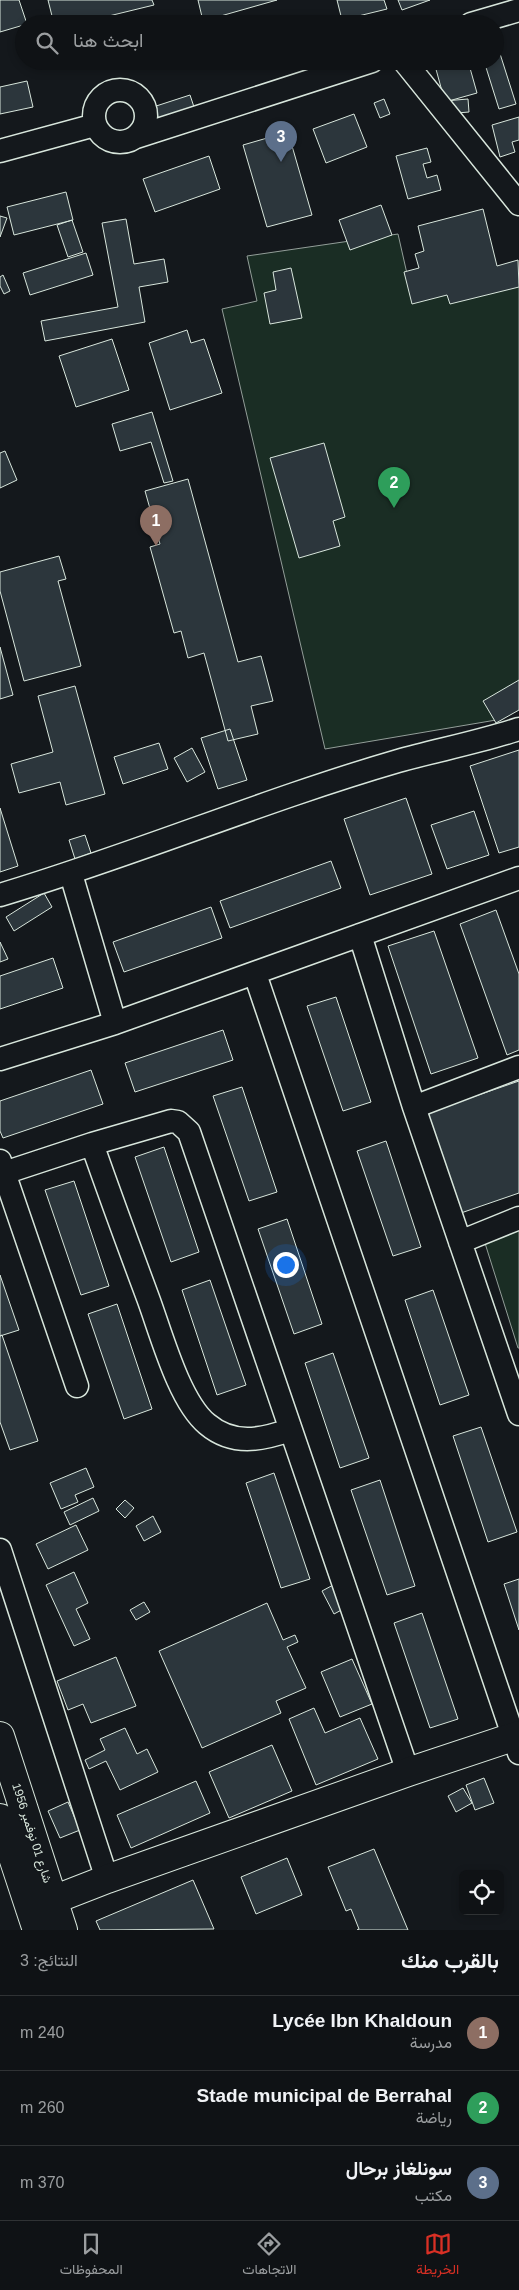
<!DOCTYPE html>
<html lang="ar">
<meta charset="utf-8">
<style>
body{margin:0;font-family:Arial,Vazirmatn,sans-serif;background:#181b1e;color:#f1f3f6;direction:rtl}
.controls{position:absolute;right:15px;bottom:15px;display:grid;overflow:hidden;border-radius:8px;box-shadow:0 2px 8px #0003}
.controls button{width:45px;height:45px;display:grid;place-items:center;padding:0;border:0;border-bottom:1px solid #2f3234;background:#0f1215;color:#f1f3f6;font:25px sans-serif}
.you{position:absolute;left:285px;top:1264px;width:18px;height:18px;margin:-12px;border:4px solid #fff;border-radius:50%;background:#1a73e8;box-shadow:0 0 0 8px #1a73e833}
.badge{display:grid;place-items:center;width:32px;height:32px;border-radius:50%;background:#d93025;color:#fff;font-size:16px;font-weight:700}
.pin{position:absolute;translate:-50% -41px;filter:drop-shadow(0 1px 2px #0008)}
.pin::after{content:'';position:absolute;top:26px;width:18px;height:15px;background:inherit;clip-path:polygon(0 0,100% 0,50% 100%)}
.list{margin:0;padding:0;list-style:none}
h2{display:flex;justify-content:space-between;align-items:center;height:65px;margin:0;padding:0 20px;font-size:21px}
h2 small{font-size:16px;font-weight:400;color:#9b9ea0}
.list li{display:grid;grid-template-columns:32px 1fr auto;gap:15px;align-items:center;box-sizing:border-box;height:75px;padding:0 20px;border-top:1px solid #2f3234}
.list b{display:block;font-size:19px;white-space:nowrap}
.list p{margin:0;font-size:16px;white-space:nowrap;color:#9b9ea0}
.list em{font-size:16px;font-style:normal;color:#9b9ea0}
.icon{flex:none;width:28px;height:28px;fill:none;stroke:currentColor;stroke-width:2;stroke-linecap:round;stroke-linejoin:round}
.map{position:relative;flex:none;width:519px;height:1930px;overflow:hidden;direction:ltr}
.search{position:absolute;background:#0f1215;box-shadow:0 2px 8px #0003;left:15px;right:15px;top:15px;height:55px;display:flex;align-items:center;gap:12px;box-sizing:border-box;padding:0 18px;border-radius:28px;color:#9b9ea0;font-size:19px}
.sheet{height:290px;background:#0f1215}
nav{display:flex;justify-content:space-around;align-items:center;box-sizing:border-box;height:70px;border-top:1px solid #2f3234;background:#0f1215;font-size:14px;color:#9b9ea0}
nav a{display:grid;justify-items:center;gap:2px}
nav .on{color:#d93025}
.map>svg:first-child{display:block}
.green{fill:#1a2d24;stroke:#939e99}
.building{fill:#2c363c;stroke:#d8e6dc}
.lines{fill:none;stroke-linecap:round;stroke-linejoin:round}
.minor-casing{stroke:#d8e6dc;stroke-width:25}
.major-casing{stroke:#d8e6dc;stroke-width:30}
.minor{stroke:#14181c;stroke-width:22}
.major{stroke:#14181c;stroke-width:28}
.labels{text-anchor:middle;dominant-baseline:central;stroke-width:4;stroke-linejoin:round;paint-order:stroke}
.street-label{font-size:12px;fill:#d8e6dc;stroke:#14181c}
</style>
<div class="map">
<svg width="519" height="1930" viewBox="0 0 519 1930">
<rect width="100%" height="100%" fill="#14181c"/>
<!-- green -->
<path class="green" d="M398 234 410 287 519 282V706L502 719 325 749 222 309 257 301 247 256Z
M519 1229V1348H518L484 1240Z"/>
<!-- building -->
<path class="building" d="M0 0H19L27 24 0 32Z
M48 0H152L154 5 76 24H54Z
M198 0H277L203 21Z
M337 0H384L387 9 342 20Z
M398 0H430L402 10Z
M495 38 516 104 499 109 484 61H495Z
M437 61H468L477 93 445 102 434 62Z
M27 81 33 107 0 114V87Z
M190 95 197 116 157 129 150 108Z
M384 99 390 114 380 118 374 103Z
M468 99 469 112 445 114 444 101Z
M354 114 367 147 326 163 313 129Z
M519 117V140L512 142 515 152 500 157 492 125Z
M288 132 312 215 267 227 243 145Z
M427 148 431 162 423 164 427 178 437 175 441 190 408 199 396 156Z
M209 156 220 189 155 212 143 179Z
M66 192 73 220 14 235 7 207Z
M381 205 392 235 350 250 339 220Z
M483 209 497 266 518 260 519 287 450 304 447 295 412 304 404 272 419 268 415 254 424 251 418 226Z
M0 216 7 218 0 237Z
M126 219 134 264 164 259 168 282 139 287 145 322 45 341 41 321 118 307 102 223Z
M72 220 83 252 68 257 57 225Z
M86 253 93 275 30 295 23 273Z
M291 268 302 318 270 324 264 293 276 290 273 272Z
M3 275 10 291 4 294 0 286V277Z
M187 330 191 343 204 339 222 393 170 410 149 343Z
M112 339 129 390 76 407 59 356Z
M152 412 173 481 164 483 151 442 120 451 112 424Z
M324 443 345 517 333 521 340 546 299 558 270 458Z
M5 451 17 480 0 488V453Z
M188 479 238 662 261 656 273 701 251 706 258 734 228 741 204 653 188 658 181 631 174 633 150 547 160 544 145 491Z
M59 556 66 579 58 581 81 666 24 681 0 591V572Z
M0 647 13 695 0 699Z
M519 680V710L496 723 483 701Z
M75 686 105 794 66 805 60 782 19 793 11 764 53 752 38 696Z
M230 729 247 780 218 789 201 738Z
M159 743 168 769 123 784 114 757Z
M192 748 205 772 187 782 174 758Z
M519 750V847L499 853 470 766Z
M406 798 432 874 370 895 344 819Z
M0 808 18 866 0 872Z
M474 811 489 855 447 869 431 825Z
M85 835 91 853 75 859 69 840Z
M331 861 341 888 230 928 220 901Z
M44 893 52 907 14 931 6 917Z
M211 907 222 938 124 972 113 942Z
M496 910 519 974V1050L507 1055 460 924Z
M434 931 478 1058 431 1074 388 946Z
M0 942 8 959 0 962Z
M53 958 63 988 0 1009V976Z
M336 997 371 1102 343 1111 307 1006Z
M223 1030 233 1060 135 1092 125 1063Z
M91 1070 103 1104 3 1138 0 1131V1101Z
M519 1081V1193L458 1214 423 1114Z
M242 1087 277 1192 249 1201 213 1096Z
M386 1141 421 1247 393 1256 357 1151Z
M164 1147 199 1252 171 1262 135 1157Z
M74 1181 109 1286 81 1295 45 1190Z
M287 1219 322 1324 294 1334 258 1229Z
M0 1275 19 1330 0 1336Z
M210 1280 246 1385 217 1395 182 1290Z
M433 1290 469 1395 440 1405 405 1300Z
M117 1304 152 1409 124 1419 88 1314Z
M2 1335 38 1441 10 1450 0 1422V1336Z
M333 1353 369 1458 340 1468 305 1363Z
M481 1427 517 1532 488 1542 453 1436Z
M86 1468 94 1487 75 1495 78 1502 61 1509 50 1483Z
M274 1473 310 1579 281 1588 246 1483Z
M380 1480 415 1586 387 1595 351 1490Z
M93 1498 99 1511 70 1525 64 1512Z
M125 1500 134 1508 125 1518 116 1509Z
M153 1516 161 1532 144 1541 136 1526Z
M76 1525 88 1550 48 1569 36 1544Z
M74 1572 88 1603 76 1609 90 1639 74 1646 46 1585Z
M519 1579V1630L504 1584Z
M335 1584 347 1607 334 1614 322 1591Z
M144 1602 150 1612 136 1620 130 1610Z
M267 1603 283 1640 295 1635 298 1642 287 1647 306 1688 276 1701 281 1713 202 1748 159 1651Z
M422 1613 458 1719 430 1728 394 1623Z
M116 1657 136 1706 91 1723 83 1704 68 1710 57 1681Z
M352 1659 372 1704 340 1717 321 1672Z
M314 1708 325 1733 360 1718 378 1759 316 1785 289 1719Z
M125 1728 137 1754 147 1749 158 1772 120 1790 106 1761 89 1769 85 1760 105 1750 100 1739Z
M272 1745 292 1791 229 1818 209 1772Z
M484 1778 494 1803 475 1810 466 1785Z
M196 1781 210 1813 131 1848 117 1815Z
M463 1788 472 1803 456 1812 448 1796Z
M68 1802 80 1830 60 1838 48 1811Z
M374 1849 379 1861 408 1930H357L359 1929 351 1909 346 1911 328 1867Z
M287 1858 302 1895 256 1914 241 1877Z
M193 1880 214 1929 100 1930 96 1921Z"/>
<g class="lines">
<defs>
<path id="minor" d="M471 24 519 10
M404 61 519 204
M94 116a26 26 0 1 1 52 0a26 26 0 1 1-52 0Z
M136 137 372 61
M0 151 95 125
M71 874 115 1023
M0 895C134 855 264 800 398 761 438 750 479 742 519 729
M360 935 414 1107 519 1414
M255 974 519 1753
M0 1059 115 1023 519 878
M414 1107 519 1067
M92 1144C110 1195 129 1247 148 1298 161 1333 179 1401 207 1424 233 1446 261 1440 290 1430
M0 1161 77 1386
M4 1173 92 1144 171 1121 178 1122 189 1132 408 1772
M460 1242 519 1218
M0 1550 107 1879"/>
<path id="major" d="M0 1736 63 1930
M0 1818 37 1930
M30 1909 107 1879 408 1772 519 1735"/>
</defs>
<!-- minor casing -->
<use href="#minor" class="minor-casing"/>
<!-- major casing -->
<use href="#major" class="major-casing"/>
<!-- minor -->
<use href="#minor" class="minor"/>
<!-- major -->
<use href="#major" class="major"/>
</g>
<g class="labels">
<!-- street labels -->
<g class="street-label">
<text transform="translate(32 1833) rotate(72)">شارع 01 نوفمبر 1956</text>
</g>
</g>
</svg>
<div class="controls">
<button><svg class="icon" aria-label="locate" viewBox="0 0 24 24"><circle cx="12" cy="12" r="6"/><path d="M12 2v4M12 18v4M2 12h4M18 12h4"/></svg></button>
</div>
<div class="you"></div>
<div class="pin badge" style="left:156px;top:546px;background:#8d6e63">1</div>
<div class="pin badge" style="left:394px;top:508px;background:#2e9e5b">2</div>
<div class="pin badge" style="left:281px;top:162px;background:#5c6f8a">3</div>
<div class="search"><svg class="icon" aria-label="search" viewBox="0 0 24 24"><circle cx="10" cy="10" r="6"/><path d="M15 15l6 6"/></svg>ابحث هنا</div>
</div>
<section class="sheet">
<h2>بالقرب منك<small>النتائج: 3</small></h2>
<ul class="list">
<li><span class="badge" style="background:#8d6e63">1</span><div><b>Lycée Ibn Khaldoun</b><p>مدرسة</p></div><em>240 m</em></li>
<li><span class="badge" style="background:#2e9e5b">2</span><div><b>Stade municipal de Berrahal</b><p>رياضة</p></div><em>260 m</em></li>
<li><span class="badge" style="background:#5c6f8a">3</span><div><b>سونلغاز برحال</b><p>مكتب</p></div><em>370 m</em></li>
</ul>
</section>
<nav>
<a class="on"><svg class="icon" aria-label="map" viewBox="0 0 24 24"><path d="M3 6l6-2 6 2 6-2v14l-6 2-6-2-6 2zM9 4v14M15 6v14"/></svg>الخريطة</a>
<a><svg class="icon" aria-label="directions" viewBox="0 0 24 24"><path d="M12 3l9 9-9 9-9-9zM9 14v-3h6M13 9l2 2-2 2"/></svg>الاتجاهات</a>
<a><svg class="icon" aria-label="saved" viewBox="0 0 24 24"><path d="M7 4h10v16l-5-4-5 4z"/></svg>المحفوظات</a>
</nav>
